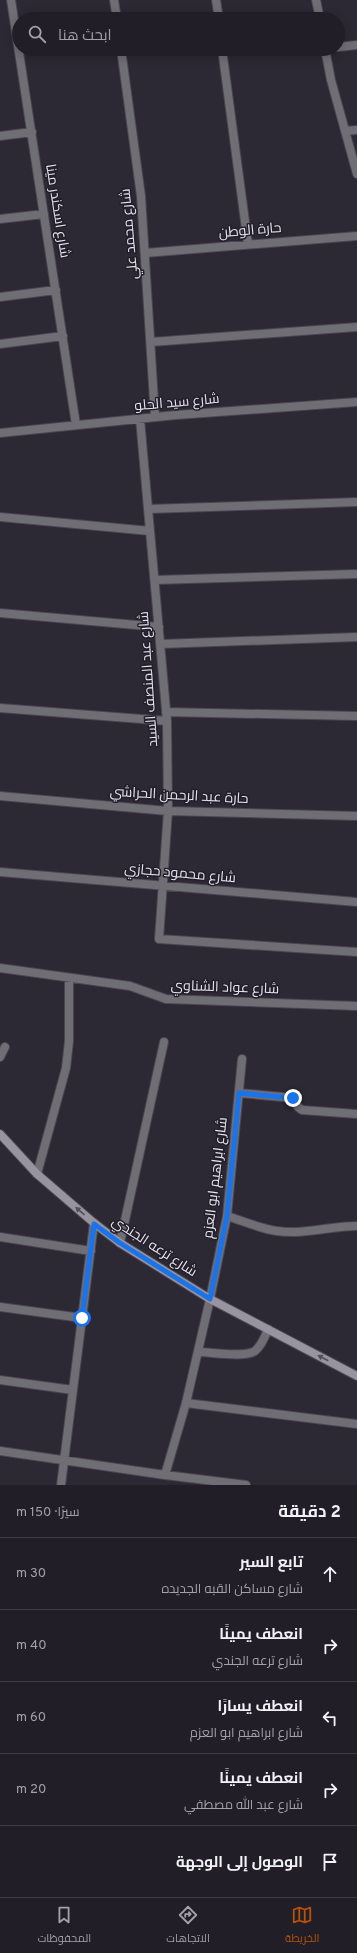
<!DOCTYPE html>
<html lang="ar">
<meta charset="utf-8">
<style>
body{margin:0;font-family:Overpass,Cairo,sans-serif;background:#29272f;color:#f1f3f6;direction:rtl}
.stop{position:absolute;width:12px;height:12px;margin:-9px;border:3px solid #1a73e8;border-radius:50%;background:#fff}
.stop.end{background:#1a73e8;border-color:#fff;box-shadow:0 1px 4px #0008}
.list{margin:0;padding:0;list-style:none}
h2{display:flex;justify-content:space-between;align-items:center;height:52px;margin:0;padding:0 16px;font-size:17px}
h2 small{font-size:13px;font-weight:400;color:#a2a2a7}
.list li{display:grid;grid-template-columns:26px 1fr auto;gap:12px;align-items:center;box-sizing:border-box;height:72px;padding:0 16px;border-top:1px solid #3e3c44}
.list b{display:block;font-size:15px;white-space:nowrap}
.list p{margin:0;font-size:13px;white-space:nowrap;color:#a2a2a7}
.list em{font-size:13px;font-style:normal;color:#a2a2a7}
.icon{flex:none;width:22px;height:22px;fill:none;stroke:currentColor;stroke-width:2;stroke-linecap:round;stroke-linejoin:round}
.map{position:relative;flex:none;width:357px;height:1485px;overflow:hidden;direction:ltr}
.search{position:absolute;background:#211e27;box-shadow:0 2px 10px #0003;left:12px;right:12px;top:12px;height:44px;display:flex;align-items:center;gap:10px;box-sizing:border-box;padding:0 14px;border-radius:22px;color:#a2a2a7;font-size:15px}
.sheet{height:412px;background:#211e27}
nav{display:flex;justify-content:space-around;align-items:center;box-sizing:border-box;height:56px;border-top:1px solid #3e3c44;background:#211e27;font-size:11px;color:#a2a2a7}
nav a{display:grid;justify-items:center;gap:2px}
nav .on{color:#b45309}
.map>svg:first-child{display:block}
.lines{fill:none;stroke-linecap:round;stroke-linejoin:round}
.service-casing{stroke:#4a4651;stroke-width:10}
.minor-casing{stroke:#4a4651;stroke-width:10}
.secondary-casing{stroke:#4a4651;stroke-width:10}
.service{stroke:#706e75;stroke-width:8}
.minor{stroke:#706e75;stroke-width:8}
.secondary{stroke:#97949f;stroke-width:8}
.oneway{fill:#514d59}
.route{stroke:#1a73e8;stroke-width:5}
.labels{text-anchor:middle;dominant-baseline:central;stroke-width:3;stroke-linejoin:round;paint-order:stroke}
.street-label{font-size:14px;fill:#e5e3eb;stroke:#221e2a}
</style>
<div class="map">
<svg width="357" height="1485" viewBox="0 0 357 1485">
<rect width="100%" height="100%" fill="#2c2834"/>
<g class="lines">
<defs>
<path id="service" d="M198 1352C211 1352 244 1358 255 1351 261 1346 265 1337 268 1329
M186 1403 357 1424"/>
<path id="minor" d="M11 0 76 425
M114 0 117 19
M216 0 219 19
M316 0 320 19
M338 47 357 45
M121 49 141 196 155 417
M222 49 248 244
M325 49 331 80 357 174
M345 131 357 130
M0 136 32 132
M0 219 44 214
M145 253 357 236
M0 297 56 290
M151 342 357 327
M0 344 63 336
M140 419 167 721 168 811 159 939 357 952
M0 433 176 415 357 402
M148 509 357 502
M0 517 150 531
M155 580 357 574
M0 613 159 627
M161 644 357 637
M0 708 167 721
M166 712 357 716
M0 796 168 811 357 816
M0 872 357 902
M0 968 130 986 166 999 357 1006
M0 1057 5 1047
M239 1093 293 1098 298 1107 302 1110 357 1114
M37 1174 66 1068 69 1041V978
M227 1216C243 1221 261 1229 277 1231 304 1235 330 1226 357 1226
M0 1237 91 1251
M120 1243 164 1042
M0 1307 82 1318
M0 1380 73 1390
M0 1451 165 1475 246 1485
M165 1475 186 1403 210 1299 227 1216 242 1059
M61 1485 94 1223"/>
<path id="secondary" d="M0 1134 37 1174 94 1223 120 1243 210 1299 357 1376"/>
</defs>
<!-- service casing -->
<use href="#service" class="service-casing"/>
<!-- minor casing -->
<use href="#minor" class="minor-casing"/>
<!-- secondary casing -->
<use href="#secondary" class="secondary-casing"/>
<!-- service -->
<use href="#service" class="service"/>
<!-- minor -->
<use href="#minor" class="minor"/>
<!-- secondary -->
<use href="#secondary" class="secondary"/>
</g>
<!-- one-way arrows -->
<defs><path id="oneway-solid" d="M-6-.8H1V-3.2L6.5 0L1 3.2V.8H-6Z"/></defs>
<g class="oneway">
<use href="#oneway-solid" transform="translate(80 1211) rotate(-139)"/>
<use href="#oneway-solid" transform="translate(323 1358) rotate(-152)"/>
</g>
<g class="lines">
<!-- route -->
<path class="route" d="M82 1318 94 1224 120 1243 210 1299 227 1216 239 1093 293 1098"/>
</g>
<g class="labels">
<!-- street labels -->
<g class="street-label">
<text transform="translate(57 211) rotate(81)">شارع اسكندر مينا</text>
<text transform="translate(250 231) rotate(-5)">حارة الوطن</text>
<text transform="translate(130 234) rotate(-95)">شارع محمد علي</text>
<text transform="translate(177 403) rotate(-5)">شارع سيد الحلو</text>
<text transform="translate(149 679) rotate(-94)">شارع عبد المنصف السيد</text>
<text transform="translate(179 796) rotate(3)">حارة عبد الرحمن الحراشي</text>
<text transform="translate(180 874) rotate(5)">شارع محمود حجازي</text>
<text transform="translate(225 988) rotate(2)">شارع عواد الشناوي</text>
<text transform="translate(216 1178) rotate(-83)">شارع ابراهيم ابو العزم</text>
<text transform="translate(154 1247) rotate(33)">شارع ترعه الجندي</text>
</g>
</g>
</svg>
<div class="stop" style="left:82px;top:1318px"></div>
<div class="stop end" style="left:293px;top:1098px"></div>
<div class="search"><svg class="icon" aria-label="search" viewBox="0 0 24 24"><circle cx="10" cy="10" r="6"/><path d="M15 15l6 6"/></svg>ابحث هنا</div>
</div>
<section class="sheet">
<h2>2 دقيقة<small>سيرًا · 150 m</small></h2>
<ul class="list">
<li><svg class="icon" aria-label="ahead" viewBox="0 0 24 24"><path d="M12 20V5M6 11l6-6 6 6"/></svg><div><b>تابع السير</b><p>شارع مساكن القبه الجديده</p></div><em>30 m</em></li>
<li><svg class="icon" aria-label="right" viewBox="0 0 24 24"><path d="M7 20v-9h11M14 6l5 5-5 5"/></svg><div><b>انعطف يمينًا</b><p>شارع ترعه الجندي</p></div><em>40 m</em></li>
<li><svg class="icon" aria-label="left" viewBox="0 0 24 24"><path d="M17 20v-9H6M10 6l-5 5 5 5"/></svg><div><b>انعطف يسارًا</b><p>شارع ابراهيم ابو العزم</p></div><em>60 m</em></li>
<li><svg class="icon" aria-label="right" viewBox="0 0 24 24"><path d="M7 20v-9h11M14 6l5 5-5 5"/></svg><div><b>انعطف يمينًا</b><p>شارع عبد الله مصطفي</p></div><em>20 m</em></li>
<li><svg class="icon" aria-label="arrive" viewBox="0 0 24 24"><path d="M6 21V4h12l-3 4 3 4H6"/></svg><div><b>الوصول إلى الوجهة</b></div></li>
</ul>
</section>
<nav>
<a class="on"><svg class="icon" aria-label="map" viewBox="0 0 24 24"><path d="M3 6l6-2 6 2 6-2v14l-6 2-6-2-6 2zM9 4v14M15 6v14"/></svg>الخريطة</a>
<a><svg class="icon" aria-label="directions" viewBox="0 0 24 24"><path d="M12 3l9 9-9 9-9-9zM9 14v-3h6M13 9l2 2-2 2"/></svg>الاتجاهات</a>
<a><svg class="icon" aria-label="saved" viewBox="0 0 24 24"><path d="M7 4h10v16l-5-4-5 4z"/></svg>المحفوظات</a>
</nav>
